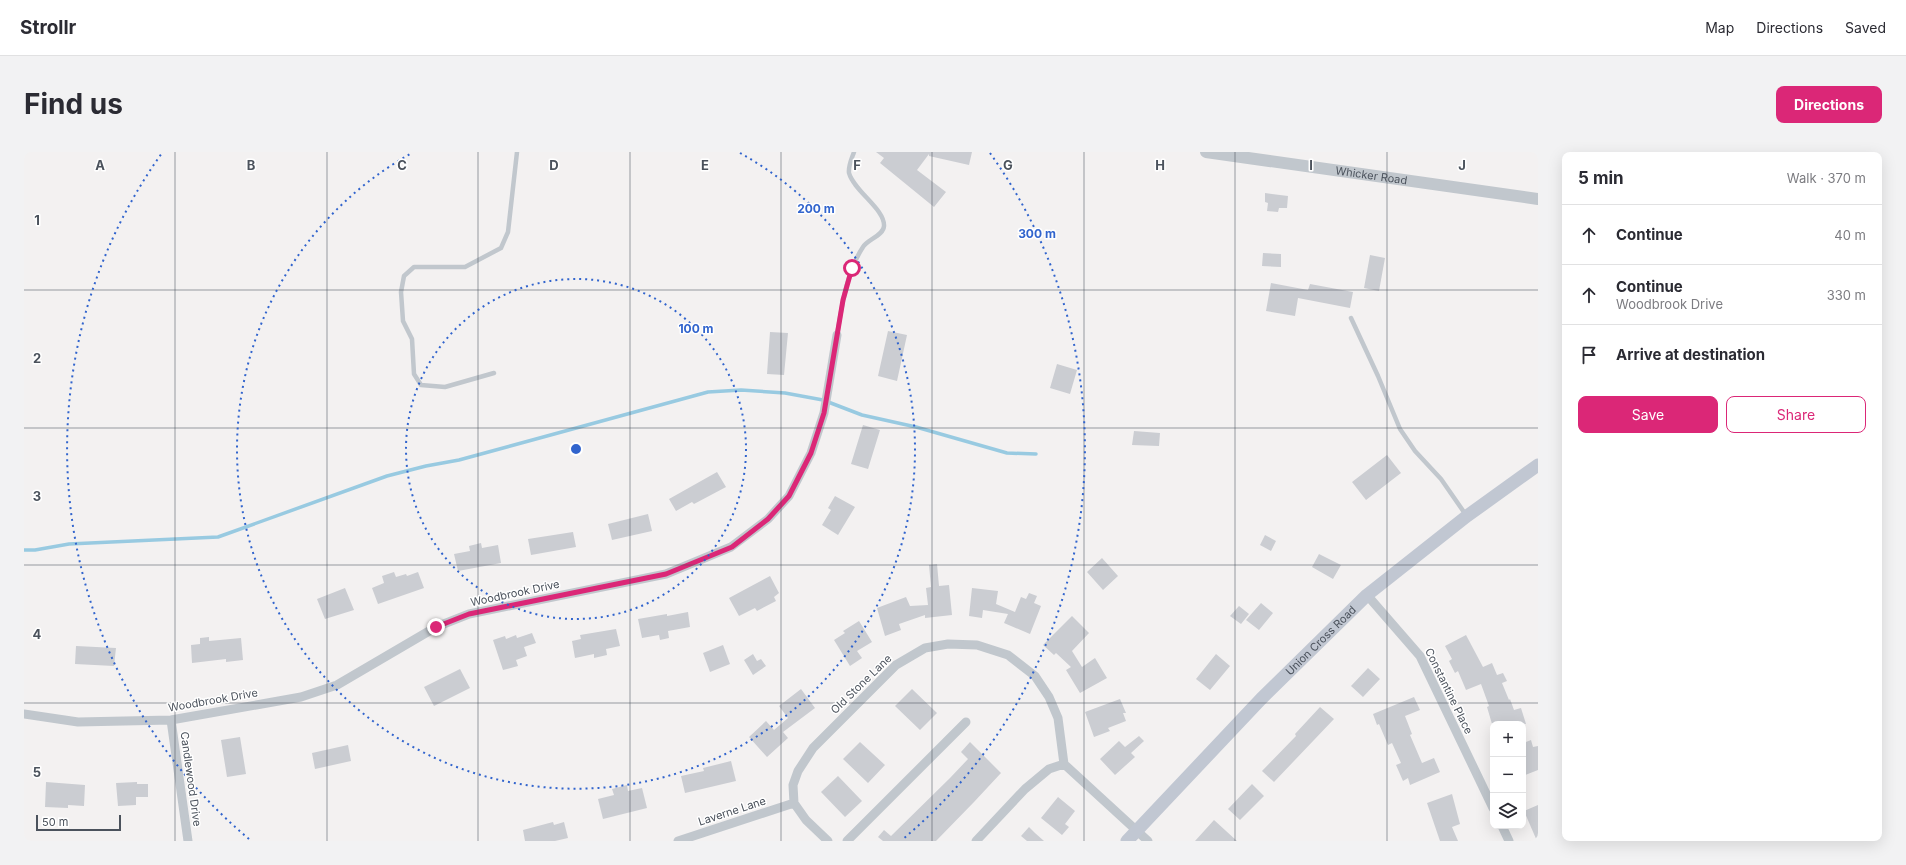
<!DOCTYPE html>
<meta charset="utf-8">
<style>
body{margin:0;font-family:Inter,sans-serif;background:#f2f2f3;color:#2b2b33}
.controls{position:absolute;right:12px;bottom:12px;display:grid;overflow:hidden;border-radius:8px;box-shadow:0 4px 16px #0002}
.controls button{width:36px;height:36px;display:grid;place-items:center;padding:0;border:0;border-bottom:1px solid #e1e1e2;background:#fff;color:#2b2b33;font:20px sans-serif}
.scale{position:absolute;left:12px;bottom:10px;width:85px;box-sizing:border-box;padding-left:4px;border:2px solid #4b525c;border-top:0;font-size:11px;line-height:14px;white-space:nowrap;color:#4b525c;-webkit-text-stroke:3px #fff;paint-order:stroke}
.stop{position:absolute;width:12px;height:12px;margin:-9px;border:3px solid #db2777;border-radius:50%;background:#fff}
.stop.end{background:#db2777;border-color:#fff;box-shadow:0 1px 4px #0008}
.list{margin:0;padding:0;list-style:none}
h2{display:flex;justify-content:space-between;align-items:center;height:52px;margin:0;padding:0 16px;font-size:17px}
h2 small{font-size:13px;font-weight:400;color:#7c7c81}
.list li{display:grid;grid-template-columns:26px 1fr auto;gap:12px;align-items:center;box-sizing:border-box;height:60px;padding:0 16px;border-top:1px solid #e1e1e2}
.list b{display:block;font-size:15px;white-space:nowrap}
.list p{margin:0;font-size:13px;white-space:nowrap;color:#7c7c81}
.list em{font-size:13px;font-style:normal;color:#7c7c81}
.actions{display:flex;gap:8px;padding:12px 16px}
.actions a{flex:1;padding:9px 0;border:1px solid #db2777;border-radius:8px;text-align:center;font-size:14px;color:#db2777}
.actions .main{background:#db2777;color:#fff}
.icon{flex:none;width:22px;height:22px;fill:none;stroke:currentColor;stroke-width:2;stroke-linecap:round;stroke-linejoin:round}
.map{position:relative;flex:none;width:1514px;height:689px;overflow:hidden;border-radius:8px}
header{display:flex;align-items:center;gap:24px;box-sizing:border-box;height:56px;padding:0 20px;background:#fff;border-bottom:1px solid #e1e1e2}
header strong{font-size:19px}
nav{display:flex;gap:22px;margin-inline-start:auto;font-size:14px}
.intro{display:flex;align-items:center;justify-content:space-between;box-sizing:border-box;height:96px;padding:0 24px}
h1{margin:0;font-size:28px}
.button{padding:10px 18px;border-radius:8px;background:#db2777;color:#fff;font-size:14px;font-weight:700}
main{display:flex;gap:24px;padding:0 24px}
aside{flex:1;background:#fff;border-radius:8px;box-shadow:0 4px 16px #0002}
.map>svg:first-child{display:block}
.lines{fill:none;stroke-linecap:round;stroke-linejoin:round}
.stream{stroke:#98cae1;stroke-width:3.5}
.building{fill:#cbcdd2}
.service{stroke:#c1c7cd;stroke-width:4.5}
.minor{stroke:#c1c7cd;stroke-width:9}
.tertiary{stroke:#c1c7cd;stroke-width:12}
.secondary{stroke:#c1c7d2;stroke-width:13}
.route{stroke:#db2777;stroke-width:5}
.grid{fill:none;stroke:#4b525c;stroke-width:1;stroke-opacity:0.55}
.ring{fill:none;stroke:#3164cd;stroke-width:2;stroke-dasharray:2 4}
.labels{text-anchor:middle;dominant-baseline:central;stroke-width:3;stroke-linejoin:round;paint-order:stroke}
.street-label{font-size:11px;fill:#4b525c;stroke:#fff}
.grid-label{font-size:13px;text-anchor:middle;font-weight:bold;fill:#4b525c;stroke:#fff;stroke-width:3;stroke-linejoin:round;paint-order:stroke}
.centre{fill:#3164cd;stroke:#fff;stroke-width:2}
.ring-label{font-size:12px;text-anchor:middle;font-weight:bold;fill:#3164cd;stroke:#fff;stroke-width:3;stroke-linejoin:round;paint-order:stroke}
</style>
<header>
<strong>Strollr</strong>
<nav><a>Map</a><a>Directions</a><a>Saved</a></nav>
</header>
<div class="intro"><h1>Find us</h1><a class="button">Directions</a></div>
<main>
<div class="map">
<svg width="1514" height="689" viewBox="0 0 1514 689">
<rect width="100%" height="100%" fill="#f3f1f1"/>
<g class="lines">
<!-- stream -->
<path class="stream" d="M0 398H11L45 392 194 385 363 324 402 314 435 308 684 240 717 238 761 241 799 248 838 263 892 275 983 301 1012 302"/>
</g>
<!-- building -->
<path class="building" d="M852 0H948L945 13 905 4V2L893 18 922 40 910 55 856 11 860 6Z
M1241 41 1264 44 1263 56H1255L1254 60 1243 59 1244 51 1241 50Z
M1239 101 1257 102V115L1238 114Z
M1346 103 1361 106 1355 139 1340 136Z
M1247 131 1284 138 1286 132 1329 140 1326 156 1274 146 1271 164 1242 159Z
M864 179 883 183 873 229 854 224Z
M746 180 764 181 760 223 743 222Z
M1033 212 1053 218 1046 242 1026 236Z
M839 273 856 278 844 317 827 312Z
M1110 279 1136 281 1135 294 1108 293Z
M1363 303 1377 321 1342 348 1328 330Z
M693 320 702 335 670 352 668 350 652 359 645 347Z
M811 344 831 355 814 383 798 373 807 358 804 356Z
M624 362 628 379 588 388 584 372Z
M549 380 552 395 507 403 504 387Z
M1241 383 1252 389 1247 399 1236 393Z
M457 391 458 396 474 393 477 411 434 419 430 402 446 399 445 394Z
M1295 402 1317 413 1309 427 1288 415Z
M1078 406 1094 424 1079 438 1063 420Z
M913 412 915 434 925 433 928 463 901 466V463L875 472 877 478 861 484 853 456 882 445 886 454 904 453 902 436 907 435 905 413Z
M370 420 372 425 382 422 383 424 394 420 400 436 354 452 348 436 360 431 358 424Z
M746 424 755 441 750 445 752 449 733 459 731 456 715 464 705 446Z
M321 436 330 458 301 467 293 447Z
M948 436 974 439 972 452 991 460 997 445 1002 447 1005 441 1013 444 1010 451 1017 454 1006 482 980 471 984 462 959 458 958 466 945 464Z
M1237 451 1249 461 1235 478 1222 468Z
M1215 454 1225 462 1217 472 1206 464Z
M664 460 666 475 644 479 645 486 636 488 635 483 618 486 614 467 643 462V464Z
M1048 464 1065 481 1048 499 1058 515 1071 506 1083 526 1056 541 1042 518 1047 515 1032 501 1030 503 1019 493Z
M835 469 848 490 833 499 838 506 826 514 810 488 821 481 819 479Z
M592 477 596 494 582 497 583 503 570 506V502L551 506 548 489 557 487 556 483Z
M508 481 512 491 500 495 503 504 492 508 494 514 479 518 469 488 481 484 482 487 492 483 493 486Z
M1442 483 1459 515 1468 511 1473 523 1479 521 1483 529 1478 531 1485 548 1486 547 1490 558 1497 556 1502 572H1468L1463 555 1465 554 1457 532 1442 538 1434 519 1431 521 1425 509 1428 507 1421 494Z
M185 485V489L217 486 219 508 202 510V507L168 511 167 493 176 492V486Z
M699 493 706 512 686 520 679 501Z
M52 494 92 496 90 514 51 512Z
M729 502 733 509 737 507 742 514 729 523 720 508Z
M1192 502 1206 514 1186 538 1172 527Z
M1344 516 1356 527 1339 545 1327 534Z
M436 517 446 536 410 554 400 535Z
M777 537 791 556 759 580 764 586 743 605 725 585 742 569 750 578 764 566 755 554Z
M888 537 913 561 896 578 871 554Z
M1390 545 1396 558 1381 564 1388 582 1386 583 1398 611 1410 606 1416 620 1386 633 1384 626 1379 629 1372 613 1377 611 1368 591 1364 593 1355 572 1353 573 1349 562Z
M1096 547 1102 561H1099L1102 569 1084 576 1086 579 1070 585 1061 560Z
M1296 555 1310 567 1250 630 1238 619 1272 584 1271 582Z
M1115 584 1120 589 1107 601 1111 605 1091 623 1076 607 1095 589 1101 595Z
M216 585 222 622 203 625 197 588Z
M1507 588 1509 595 1514 594V618L1499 624V591Z
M836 590 861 613 844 631 819 607Z
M946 590 977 621 950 650 912 689H859L854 685 860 678 867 684 926 626 944 607 937 600Z
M324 593 327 609 291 617 288 601Z
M707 609 712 629 661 641 657 624 680 619 679 616Z
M814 624 838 649 821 665 797 640Z
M22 630 61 633 60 654 44 653V656L21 655Z
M113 630V632H124V645H112V653L94 654 92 631Z
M1228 632 1240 644 1216 668 1204 657Z
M603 633 604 639 618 636 623 656 579 667 574 647 590 643 588 637Z
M1428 642 1436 672 1428 675 1434 689H1416L1403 651Z
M1034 645 1051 659 1041 672 1045 675 1038 683 1017 666Z
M1514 653V689H1513L1500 659Z
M1190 668 1213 689H1171Z
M529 670 530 673 540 670 544 686 531 689H501L499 678Z
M1005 675 1011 681 1020 689H1003L997 684Z"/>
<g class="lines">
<!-- service -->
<path class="service" d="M1327 166 1354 224 1376 277 1391 299 1417 327 1442 363
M813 183C818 154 822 121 839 95 843 88 860 83 860 74 861 57 830 39 825 21 824 14 828 6 830 0
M470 221 421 235 397 233 390 222 388 187 379 169 377 140 380 124 390 115H441L477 96 484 80 493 0"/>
<!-- minor -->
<path class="minor" d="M1343 443 1396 504 1469 656
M0 562 54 570 147 568 277 545 313 533 412 475 445 462 642 422 707 395 744 367 765 344 787 301 800 261 813 183
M147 568 164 689
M1478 674 1485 689
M654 689 770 651
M804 689 782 668 770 651 769 633 774 619 789 596 872 513 901 496 924 492 953 493 984 503 1011 524 1025 545 1034 566 1040 612 1124 689
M823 689 942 570
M952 689 1001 637 1025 617 1040 612"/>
<!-- tertiary -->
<path class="tertiary" id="s1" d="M1182 0 1514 47"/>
<!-- secondary -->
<path class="secondary" id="s2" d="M1103 689 1237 547 1343 443 1443 364 1514 313"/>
</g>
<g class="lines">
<!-- route -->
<path class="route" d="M412 475 445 462 642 422 708 395 744 367 765 344 787 301 800 261 819 148 828 116"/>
</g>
<!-- grid -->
<path class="grid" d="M151 0V689M303 0V689M454 0V689M606 0V689M757 0V689M908 0V689M1060 0V689M1211 0V689M1363 0V689M0 138H1514M0 276H1514M0 413H1514M0 551H1514"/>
<!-- distance rings -->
<g class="ring">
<circle cx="552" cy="297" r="170"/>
<path d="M716 1A339 339 0 1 1 388 1"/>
<path d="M225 687A509 509 0 0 1 138 1M966 1A509 509 0 0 1 879 687"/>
</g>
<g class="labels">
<!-- street labels -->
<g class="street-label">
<text stroke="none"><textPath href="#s1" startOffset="167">Whicker Road</textPath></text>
<text transform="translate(491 441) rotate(-12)">Woodbrook Drive</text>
<text stroke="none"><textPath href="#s2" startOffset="279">Union Cross Road</textPath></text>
<text transform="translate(837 532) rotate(-44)">Old Stone Lane</text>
<text transform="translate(1425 539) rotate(64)">Constantine Place</text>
<text transform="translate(189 548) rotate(-10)">Woodbrook Drive</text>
<text transform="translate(167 627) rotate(82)">Candlewood Drive</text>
<text transform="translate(708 659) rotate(-18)">Laverne Lane</text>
</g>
</g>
<g class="grid-label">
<text x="76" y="18">A</text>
<text x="227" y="18">B</text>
<text x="378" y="18">C</text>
<text x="530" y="18">D</text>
<text x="681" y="18">E</text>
<text x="833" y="18">F</text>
<text x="984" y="18">G</text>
<text x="1136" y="18">H</text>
<text x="1287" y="18">I</text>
<text x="1438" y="18">J</text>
<text x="13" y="73">1</text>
<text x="13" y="211">2</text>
<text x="13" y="349">3</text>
<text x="13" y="487">4</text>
<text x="13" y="625">5</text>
</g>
<circle cx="552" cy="297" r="6" class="centre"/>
<g class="ring-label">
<text x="792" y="61">200 m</text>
<text x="1013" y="86">300 m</text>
<text x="672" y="181">100 m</text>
</g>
</svg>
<div class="controls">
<button>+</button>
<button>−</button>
<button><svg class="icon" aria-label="layers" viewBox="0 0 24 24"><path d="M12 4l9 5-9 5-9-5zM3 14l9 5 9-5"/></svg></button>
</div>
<div class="scale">50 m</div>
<div class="stop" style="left:828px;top:116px"></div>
<div class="stop end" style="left:412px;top:475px"></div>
</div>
<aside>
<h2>5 min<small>Walk · 370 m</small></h2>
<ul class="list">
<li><svg class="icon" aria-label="ahead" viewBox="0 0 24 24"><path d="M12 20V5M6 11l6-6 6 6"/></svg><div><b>Continue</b></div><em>40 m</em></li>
<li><svg class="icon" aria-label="ahead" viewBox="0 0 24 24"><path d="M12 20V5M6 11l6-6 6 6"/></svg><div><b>Continue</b><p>Woodbrook Drive</p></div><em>330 m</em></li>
<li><svg class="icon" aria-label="arrive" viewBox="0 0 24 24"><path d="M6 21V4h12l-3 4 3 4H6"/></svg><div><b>Arrive at destination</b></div></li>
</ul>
<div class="actions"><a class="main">Save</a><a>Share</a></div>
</aside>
</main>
